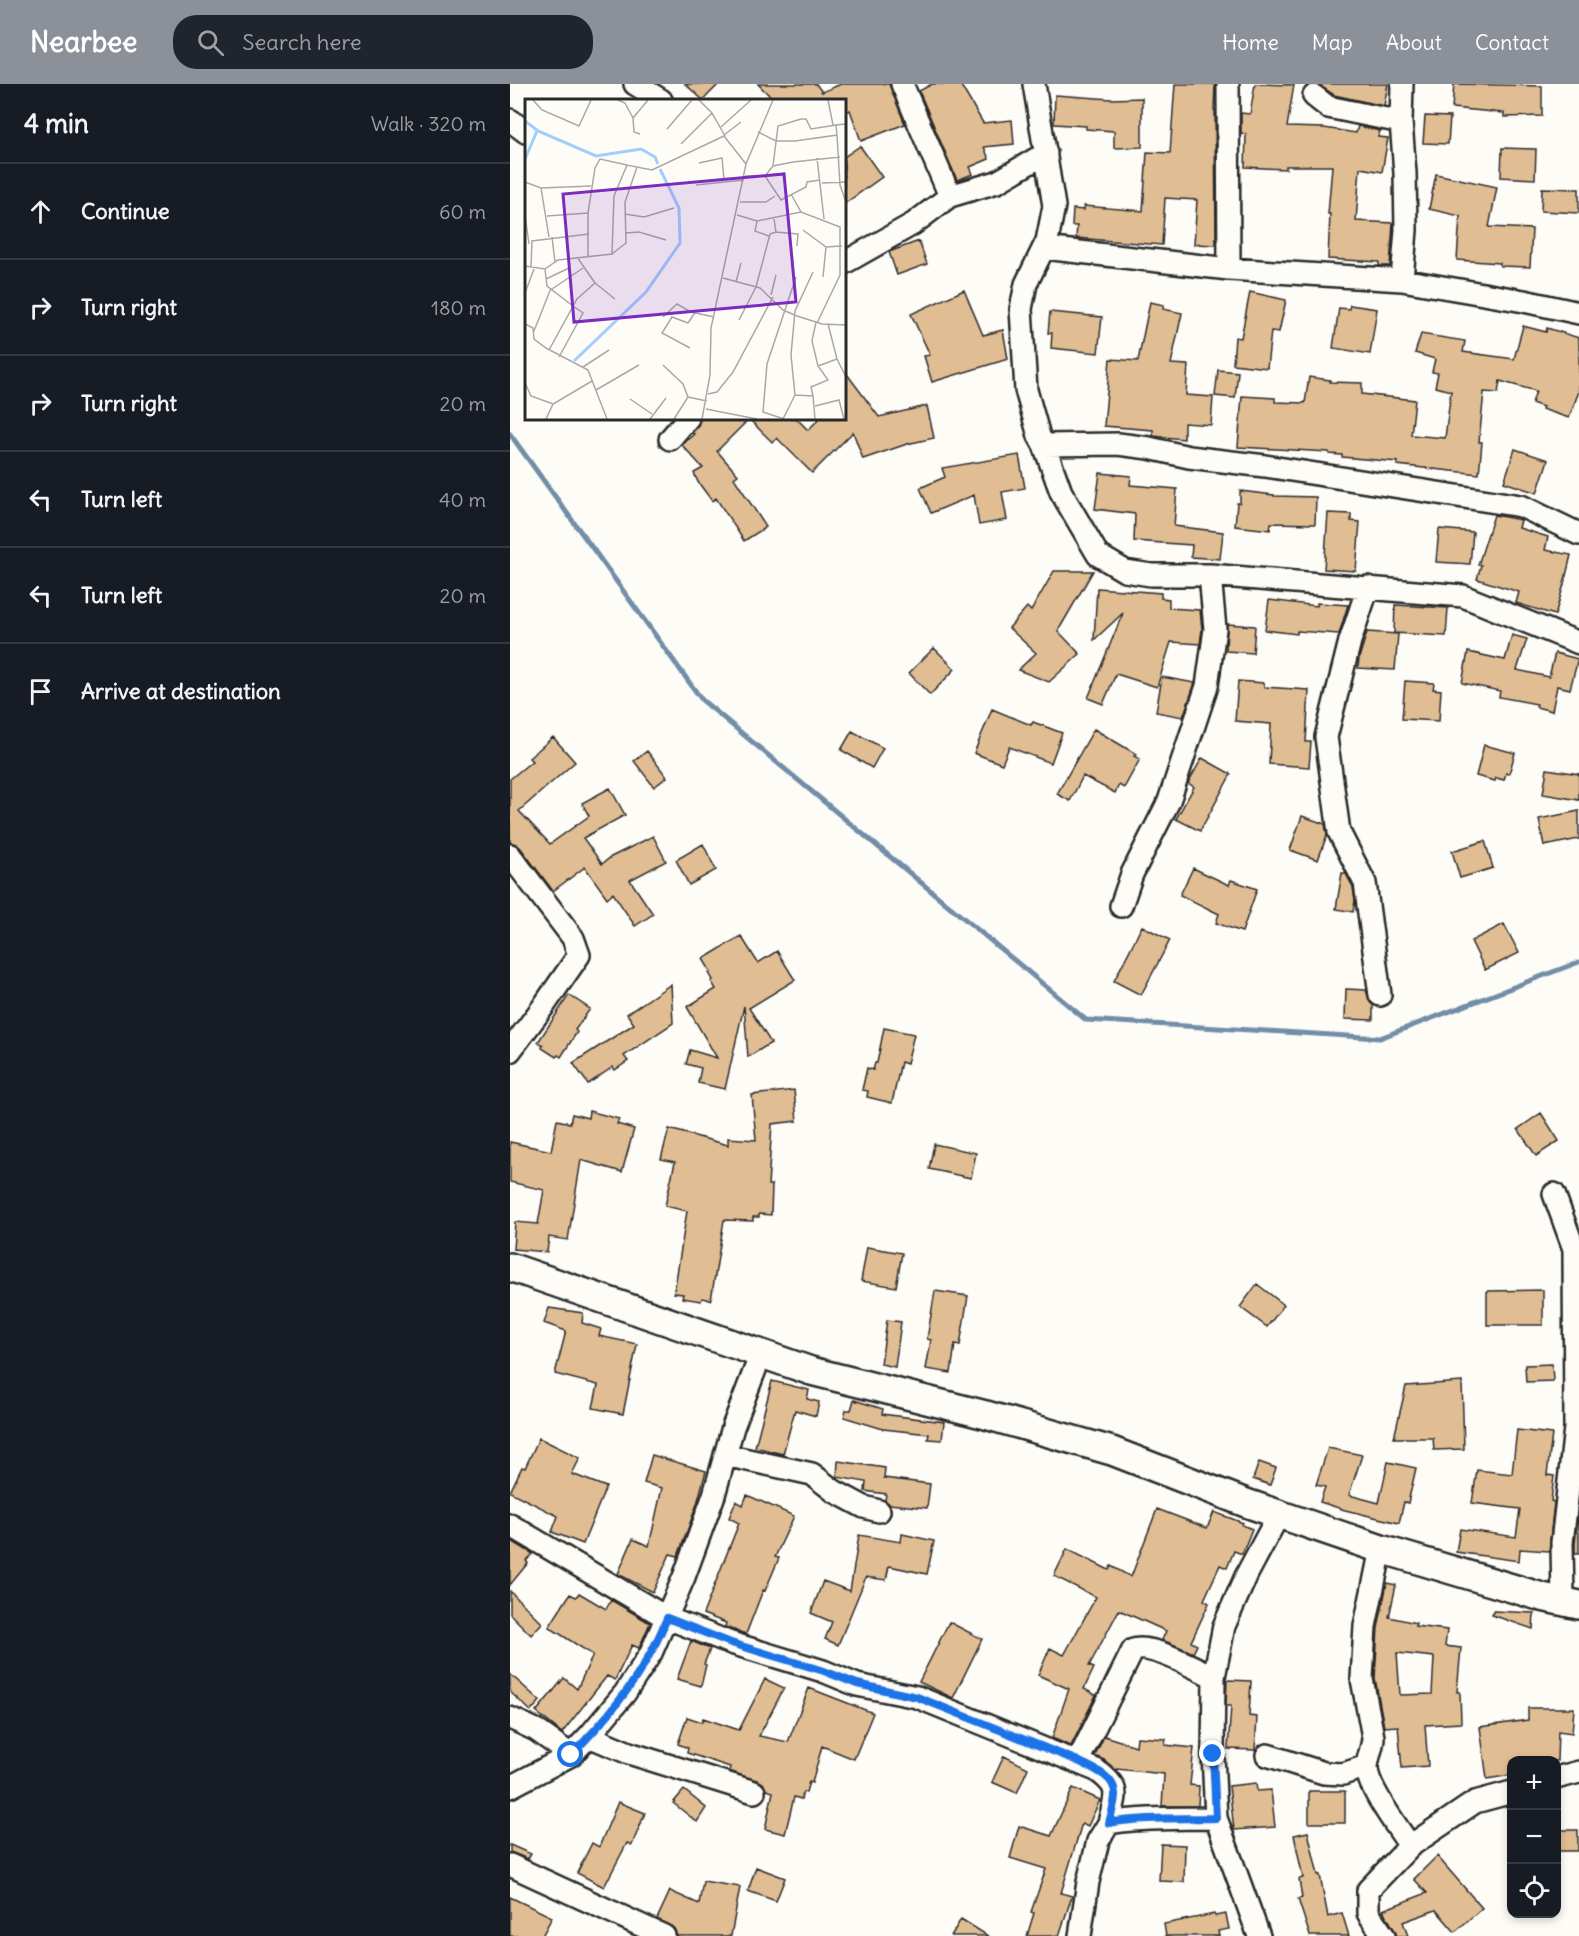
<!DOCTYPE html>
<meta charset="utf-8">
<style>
body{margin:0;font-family:Delius,sans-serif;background:#20242c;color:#f1f3f6}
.controls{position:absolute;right:18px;bottom:18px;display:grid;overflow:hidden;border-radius:12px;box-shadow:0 3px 9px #0003}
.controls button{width:54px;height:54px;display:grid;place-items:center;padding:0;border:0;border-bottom:2px solid #363941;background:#171b24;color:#f1f3f6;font:30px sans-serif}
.stop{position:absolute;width:18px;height:18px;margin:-14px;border:4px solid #1a73e8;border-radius:50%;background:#fff}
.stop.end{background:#1a73e8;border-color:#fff;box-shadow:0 2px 6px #0008}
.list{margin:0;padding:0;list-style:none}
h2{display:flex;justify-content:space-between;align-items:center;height:78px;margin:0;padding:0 24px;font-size:26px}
h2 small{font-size:20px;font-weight:400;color:#9ea1a6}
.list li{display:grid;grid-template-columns:39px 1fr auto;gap:18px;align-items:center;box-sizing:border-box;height:96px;padding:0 24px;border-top:2px solid #363941}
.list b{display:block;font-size:22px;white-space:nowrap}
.list em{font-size:20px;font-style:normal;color:#9ea1a6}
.icon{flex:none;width:33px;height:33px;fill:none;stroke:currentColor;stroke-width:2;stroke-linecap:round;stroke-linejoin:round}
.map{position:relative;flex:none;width:1069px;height:1852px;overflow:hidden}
header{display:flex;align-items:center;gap:36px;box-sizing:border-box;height:84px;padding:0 30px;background:#8c9099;color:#fff}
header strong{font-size:28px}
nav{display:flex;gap:33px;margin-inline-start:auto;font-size:21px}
.search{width:420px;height:54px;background:#20242c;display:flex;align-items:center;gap:15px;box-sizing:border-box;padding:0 21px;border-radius:24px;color:#9ea1a6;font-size:22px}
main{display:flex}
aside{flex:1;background:#171b24}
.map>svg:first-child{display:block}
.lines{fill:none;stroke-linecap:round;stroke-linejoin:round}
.stream{stroke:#728da8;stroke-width:5}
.building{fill:#e1bd93;stroke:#2b2b2b;stroke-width:1.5;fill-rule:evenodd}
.minor-casing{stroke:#2b2b2b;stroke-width:26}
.tertiary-casing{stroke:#2b2b2b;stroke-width:32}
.minor{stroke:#fdfcf7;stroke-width:21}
.tertiary{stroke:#fdfcf7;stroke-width:27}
.route{stroke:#1a73e8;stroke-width:8}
.inset-river{fill:none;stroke:#a1cefc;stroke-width:3}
.inset-road{fill:none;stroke:#a9a8a5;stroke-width:1.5}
.view{fill:#7b2cbf;fill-opacity:0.15;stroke:#7b2cbf;stroke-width:3}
.inset-edge{fill:none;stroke:#2b2b2b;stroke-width:3}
</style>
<header>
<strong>Nearbee</strong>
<div class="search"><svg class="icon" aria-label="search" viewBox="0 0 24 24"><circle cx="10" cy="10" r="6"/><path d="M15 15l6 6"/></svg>Search here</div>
<nav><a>Home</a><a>Map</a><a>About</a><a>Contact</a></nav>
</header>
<main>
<aside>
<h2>4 min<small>Walk · 320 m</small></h2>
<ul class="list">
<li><svg class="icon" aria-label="ahead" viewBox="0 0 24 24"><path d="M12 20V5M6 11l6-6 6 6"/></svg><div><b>Continue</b></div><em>60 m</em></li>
<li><svg class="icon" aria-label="right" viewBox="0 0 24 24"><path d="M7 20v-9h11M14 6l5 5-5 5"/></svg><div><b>Turn right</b></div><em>180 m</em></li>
<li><svg class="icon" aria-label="right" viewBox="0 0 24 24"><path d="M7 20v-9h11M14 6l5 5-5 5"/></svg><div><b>Turn right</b></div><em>20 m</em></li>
<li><svg class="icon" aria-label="left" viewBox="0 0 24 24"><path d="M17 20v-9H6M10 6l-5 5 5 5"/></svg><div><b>Turn left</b></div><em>40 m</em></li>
<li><svg class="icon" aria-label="left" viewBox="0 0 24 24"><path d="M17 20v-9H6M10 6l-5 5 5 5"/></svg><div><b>Turn left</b></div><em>20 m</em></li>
<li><svg class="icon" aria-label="arrive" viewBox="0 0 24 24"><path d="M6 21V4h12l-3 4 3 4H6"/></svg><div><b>Arrive at destination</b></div></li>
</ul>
</aside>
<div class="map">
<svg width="1069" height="1852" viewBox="0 0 1069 1852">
<rect width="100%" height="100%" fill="#fdfcf7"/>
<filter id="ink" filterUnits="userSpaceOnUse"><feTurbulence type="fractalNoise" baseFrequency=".0167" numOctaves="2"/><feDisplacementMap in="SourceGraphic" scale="12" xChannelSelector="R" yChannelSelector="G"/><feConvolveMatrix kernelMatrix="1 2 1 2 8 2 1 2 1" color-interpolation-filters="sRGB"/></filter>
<g filter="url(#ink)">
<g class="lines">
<!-- stream -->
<path class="stream" d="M0 350 192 616 576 936 870 954 1069 878"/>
</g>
<!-- building -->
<path class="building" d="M175 0H209L193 16Z
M248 0H306L312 8 331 0H379L395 40 351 57 340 26 336 28 334 16H264Z
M422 0H450L473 39 502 36 504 60 474 63 479 75 460 83 463 90 447 96 409 7Z
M665 0H705L704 26H705L706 161 684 160 687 116 655 114 652 161 566 154 567 142H562L563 125 574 126V122L633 127 637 68 660 69Z
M745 0 784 1 777 43 814 44 846 49 848 42 870 47 868 53 878 54 872 88 850 84 846 137 883 139 880 182H869V178L818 175 820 130H818L822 82H776V85L735 83 736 50 731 49V29L740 30Z
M807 0H878L874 22 824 11Z
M944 0 1032 2V32L994 33V29L942 24Z
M545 11 601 15 632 14V63L604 64V47L576 45V42L544 40Z
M915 32 940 33 938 60 913 59Z
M350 62 372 93 334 120V73Z
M992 64 1026 65 1025 95 991 93Z
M926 90 987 103 979 143 1022 145 1020 183 990 182V179L947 176 950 132 919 125Z
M1032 104 1069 105V129L1031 127Z
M409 157 417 180 387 191 379 168Z
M454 206 473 251 493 246 498 275 422 298 414 272 420 271 401 230Z
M740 208 776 216 769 248 761 247 757 284 723 280 725 253 731 254Z
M640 218 654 221 653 225 672 229 661 280 678 281 676 311 703 313 701 341 674 339V355L643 352V346L594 342 600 275 628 277Z
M840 221 867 225 860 270 823 264 829 224 839 225Z
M540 228 592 233 588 269 541 264 542 249H538Z
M1013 242 1036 248 1037 244 1069 254V307L1059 334 1032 325 1033 323 1022 319 1026 307 990 297 988 309 974 308 969 358H972L969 390 887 381 888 378 832 373V371L819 370V368L728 363 732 312 765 314V318L795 319 799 293 820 296V298L852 299V310L905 316 901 351 935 354 941 307 925 303 928 289 922 288 925 275 905 269 911 250 955 257 953 268 1004 275Z
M334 286 369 333 417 322 424 354 397 360 353 375 343 348 302 389 267 354 263 359 239 335 207 367 228 391 224 394 256 443 234 457 206 414 202 417 188 398 184 389 193 384 172 361 184 350 182 349 188 342 190 334H286L298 346 310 334H334Z
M708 286 728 288 725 314 705 312Z
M1005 365 1038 376 1027 409 994 398Z
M509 371 515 404 492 408 497 436 469 441 464 411 421 429 410 404 435 393 432 384Z
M590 389 621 392 620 401 667 405 664 442 713 448 710 475 681 473 682 461 624 457 625 430 585 425Z
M730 407 764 411V412L806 413 805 440 761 439 760 446 725 442 727 419H730Z
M818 429 841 430V437L850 438 846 487 814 485Z
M984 431 1011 436 1009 444 1038 453 1035 466 1061 471 1054 500 1045 531 1006 519 1009 508 967 495 971 481H968Z
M929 445 963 448 960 480 926 478Z
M544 487H583L548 547 570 570 539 598 508 586 526 569 499 544 517 523 521 527Z
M587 504 651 509V514L659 515V524L690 526 692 545 690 560 661 558 647 603 606 590 593 620 578 614 613 529 584 556Z
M759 516 807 522V519L838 521 837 524 829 550 787 547V550L755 546Z
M885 521 938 524 936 552 884 549Z
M717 540 745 542 743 569 716 567Z
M857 548 888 550 885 586 848 584 849 574Z
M1002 551 1017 555 1007 586 1039 593 1045 569 1068 575 1060 605 1047 602 1042 627 1026 623 1027 620 989 613 990 607 952 599 958 568 995 576Z
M424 564 445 585 420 611 399 589Z
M652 593 685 599 673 633 646 628Z
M728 597 754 599V603L799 606 796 658H801L799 683 759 680 761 640 725 637Z
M895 597 924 599 923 605 931 606 929 637 892 635Z
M482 625 521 641 523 638 552 649 541 679 499 663 492 680 464 669Z
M584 645 626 670 624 672 630 675 614 704 609 701 605 709 573 692 560 717 547 710Z
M342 647 373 664 362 684 331 666Z
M43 653 65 678 9 727 40 760 79 732 72 719 100 704 115 731 73 754 92 780 101 773 143 752 156 777 120 796 143 830 125 842 103 809 97 814 75 783 43 807 10 763 0 758V695L22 677 19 674Z
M974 661 1005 669 999 690 996 689 994 696 986 694 985 697 966 692Z
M137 667 157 693 144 703 124 677Z
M692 674 721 690 690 747 666 735 684 703 678 699Z
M1037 685 1069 690V716L1033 710Z
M1069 727V755L1034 762 1029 735Z
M792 732 815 740 817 751 808 776 780 766Z
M975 757 983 784 950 794 942 767Z
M193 760 206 786 179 801 166 776Z
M683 784 719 801 721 796 747 805 732 848 706 839 709 830 670 811Z
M832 789 836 790 843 803 845 817 843 828 826 825Z
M994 840 1009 869 975 886 961 857Z
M632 842 660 856 631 911 604 897Z
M231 852 248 879 267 867 285 896 239 924 261 959 238 973 234 922 215 1005 188 999 191 984 176 980 180 966 207 974 177 923 206 905 201 897 203 896 199 889 201 888 193 875Z
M161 900 163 939 114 972 118 977 105 986 103 983 78 1000 63 979 124 940 117 930Z
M836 905 856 906 860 918 863 921V936L835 935Z
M59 911 80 925 65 946 67 948 51 973 48 971 46 973 32 964 33 961 28 958Z
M374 944 404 950 397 980 391 978 382 1019 357 1013 358 1007 352 1006 357 984 363 986 365 979H367Z
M284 1006 287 1037 262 1040 258 1101H262L261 1131 249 1130V1133H243V1137L214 1136 201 1216 192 1214 191 1217 172 1214 173 1210 164 1209 177 1127 155 1122 165 1078 151 1075 159 1045 218 1061V1054L246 1056 242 1011Z
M79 1027 109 1035 107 1040 124 1045 112 1088 71 1076 58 1156 39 1153 37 1168 3 1165 5 1138 28 1140 34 1106 0 1098V1058L41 1067 47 1036 60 1039 62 1030 78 1034Z
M1031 1029 1049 1057 1026 1072 1008 1045Z
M424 1060 466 1069 461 1094 419 1085Z
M357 1163 392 1169 386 1203 351 1197Z
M747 1200 774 1221 757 1243 730 1223Z
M1033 1206V1241H977V1207Z
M425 1207 458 1212 450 1261 445 1260 441 1289 416 1285 421 1256 417 1255Z
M39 1224 73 1229 72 1239 91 1245 89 1252 127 1260 113 1330 83 1324 88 1301 45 1290 56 1247 34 1239Z
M377 1236 391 1238 385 1283 371 1280Z
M1042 1280 1043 1297 1016 1298 1015 1281Z
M262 1297 299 1306 297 1315 309 1318 306 1332 285 1326 273 1370 245 1363Z
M952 1298 954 1365 924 1366 923 1354H884L896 1302Z
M344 1316 373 1325 372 1330 434 1338 432 1356 418 1355 419 1350 373 1345 334 1333 336 1326H341Z
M1007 1346 1042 1350 1037 1391 1044 1392 1041 1417 1044 1418 1039 1467 1010 1465 1009 1477 946 1468 950 1445 1006 1453 1010 1425 962 1419 967 1386 1002 1390Z
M29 1354 70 1374 62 1390 96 1403 73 1460 42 1448 48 1432 0 1408 12 1383 15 1384Z
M818 1364 852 1371 839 1411 869 1419 878 1378 906 1384 898 1419 894 1418 889 1439 835 1426 810 1418 815 1403 806 1401Z
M142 1371 196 1387 187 1420 168 1472 160 1470 143 1508 108 1490 123 1455 139 1462 152 1404 134 1399Z
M328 1377 375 1384 374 1394 420 1400 417 1424 379 1420 375 1416 376 1410 355 1407 356 1398 327 1393Z
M749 1378 766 1384 760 1401 743 1395Z
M237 1411 284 1432 265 1473 269 1474 255 1507 253 1506 236 1550 215 1543 216 1539 193 1530 229 1439 219 1434 226 1417 233 1421Z
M1069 1422V1469H1065V1460Z
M647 1425 697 1444 704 1428 733 1439 732 1441 742 1445 732 1470 724 1467 717 1484 710 1481 694 1516 699 1519 681 1558 687 1561 683 1569 652 1556 656 1547 609 1526 579 1582 584 1584 574 1605 586 1611 561 1662 542 1654 559 1605 528 1591 540 1564 554 1571 586 1513 544 1492 557 1465 599 1486 601 1482 621 1493Z
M392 1450 424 1457 417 1490 379 1482 376 1496 356 1493 328 1561 315 1555 322 1538 301 1529 313 1497 340 1507 349 1451 391 1458Z
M0 1456 23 1470 16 1477 18 1479 0 1501Z
M877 1499 886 1501 879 1533 906 1539 905 1542 937 1546 935 1562 951 1564 947 1608H950L951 1639 915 1641 918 1682 892 1684 888 1642 874 1643 865 1594 868 1544ZM887 1569 924 1573 922 1610 890 1611Z
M0 1507 32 1539 21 1551 0 1530Z
M69 1509 96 1525 101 1516 140 1539 129 1564 122 1561 105 1596 97 1592 52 1649 26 1628 54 1594 67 1605 83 1571 39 1543 60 1510 66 1513Z
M983 1527 1024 1529 1023 1545 982 1531Z
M439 1538 472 1555 443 1614 409 1598Z
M181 1557 200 1565 194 1580 196 1581 191 1602 167 1595Z
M0 1590 30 1617 21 1627 0 1608Z
M255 1595 274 1604 249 1652 278 1658 299 1604 363 1629 344 1675 312 1662 302 1699 299 1698 296 1708H293L291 1715 284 1713 275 1750 255 1745 263 1708 256 1706 253 1699 219 1687 220 1683 177 1669 178 1664 168 1660 177 1633 192 1638 193 1634 229 1646Z
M717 1596 741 1597 739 1632 747 1633 745 1666 718 1665 721 1622H716Z
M1018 1624H1064L1062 1649 1048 1647 1047 1677H1002V1691L977 1695 970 1643 1018 1636Z
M594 1652 626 1662 627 1653 656 1655 655 1661 684 1664 680 1701 689 1702 688 1722H652L654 1690 607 1685V1687L594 1676 585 1672Z
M494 1672 518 1684 507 1709 482 1698Z
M746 1699 747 1707 761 1706 765 1743 724 1746 719 1702Z
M563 1704 590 1716 578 1742 572 1739 551 1809 562 1812 549 1852H517L524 1829 521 1828 536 1785 500 1774 509 1742 541 1752Z
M174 1706 196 1724 187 1738 163 1719Z
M799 1707H835V1739H799Z
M108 1718 135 1729 122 1761 117 1759 94 1803 67 1789 82 1759 89 1763Z
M1047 1746H1068V1767H1047Z
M798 1748 808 1791H810L818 1833 832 1829 839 1852H800L788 1815 792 1814 789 1795 793 1794 784 1751Z
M651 1760 675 1761 674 1798 649 1797Z
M0 1761 21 1770 18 1775 0 1768Z
M927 1772 972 1824 945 1848 926 1826 893 1838 898 1852H887L884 1845 873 1826 917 1809 904 1795Z
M246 1783 275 1794 266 1817 238 1807Z
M193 1797 230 1803 221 1852H167L164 1844 147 1835 160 1807 189 1820Z
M0 1813 42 1833 32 1852H0Z
M704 1830 705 1832 716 1830 719 1845 708 1847 709 1852H656L654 1840Z
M451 1835 478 1852H441Z"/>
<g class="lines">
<defs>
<path id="minor" d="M125 0 151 16
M392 0 440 112
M524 0 544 122 537 157 516 200 511 225 516 306 529 352 534 361 608 360 639 364 679 373 755 382 1011 422 1069 450
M718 0 719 185
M892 0 891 38 895 89 896 146 892 196
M804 12 818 23 891 38
M0 36 16 48
M534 164 719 185 892 196 1014 217 1069 229
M334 179 403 140 440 112 487 98 536 69
M160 355 178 334
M534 361 551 408 588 471 615 487 641 491H700L953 512 1069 559
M858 503 840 557 816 653 829 748 855 799 870 911
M0 771 63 854 69 871 33 923 0 967
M611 822 622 790 659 717 697 602 705 545 700 491
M1044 1110 1064 1165 1065 1344 1052 1459 1053 1517
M215 1371 302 1390 324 1407 354 1423 369 1427
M0 1441 157 1534 221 1559 313 1587 347 1601 407 1613 586 1686C613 1705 605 1711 599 1739
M871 1465 855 1542 852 1595 863 1653C863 1663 857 1674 857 1684 857 1703 889 1745 900 1762
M0 1634 26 1646 61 1671
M79 1652 119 1669 244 1708
M757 1671 814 1689 833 1690 857 1682
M568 1677 623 1566C641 1559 687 1585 704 1593
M1046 1694 1069 1688
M0 1703 61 1671 79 1652 115 1609 141 1569 174 1493 204 1411 223 1343 251 1270
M0 1781 154 1852
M570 1852 578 1798 588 1757 599 1739C634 1733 671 1735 706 1734
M749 1852 706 1734 703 1670 704 1593 714 1542 737 1490 769 1430
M874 1852 858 1829V1806L900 1762 965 1718 1002 1708"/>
<path id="tertiary" d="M0 1183 301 1287 476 1331 602 1367 736 1419 871 1465 1032 1513 1069 1521"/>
</defs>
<!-- minor casing -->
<use href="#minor" class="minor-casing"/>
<!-- tertiary casing -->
<use href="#tertiary" class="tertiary-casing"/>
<!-- minor -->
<use href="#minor" class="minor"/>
<!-- tertiary -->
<use href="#tertiary" class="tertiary"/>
</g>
</g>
<g class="lines" filter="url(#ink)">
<!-- route -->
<path class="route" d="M61 1671C91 1641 121 1606 141 1568 147 1558 152 1546 157 1534L221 1559 314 1587 347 1600 407 1613 568 1677C581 1684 606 1692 605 1711 605 1720 601 1730 599 1739 634 1733 671 1735 706 1734L703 1670"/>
</g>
<!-- overview -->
<g transform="translate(15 15)">
<rect width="321" height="321" fill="#fdfcf7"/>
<path class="inset-river" d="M0 22 13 32 71 57 116 50 130 58 133 65M0 60 12 32M49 262 121 193 155 144 154 109 135 70"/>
<path class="inset-road" d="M8 1 17 11 54 27 66 1M93 1 100 4 108 19M174 1 187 14 200 37M303 1 308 26M196 28 226 1M142 30 167 1M233 33 251 42H270L312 36 311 26 321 25M115 35 109 33 108 19 123 1M199 36 216 23M312 36 315 86 321 103M156 45 187 14M292 59 299 120M174 64 197 59 199 81M248 67 253 27 276 20H281L286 30 311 26M220 77H240L248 67 268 63 315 58M240 77 256 101 281 88 282 83 295 81M0 83 16 89 24 138M297 84 321 83M171 86 219 81M16 89 66 87M266 95 276 113M215 103H241L250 97M100 115 119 118 149 109M0 116 4 145M212 116 232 122 276 113 315 128V176L292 224M22 117 63 114M249 120 251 133 273 135 272 147M232 122 230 132 244 137M278 131 301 148 317 147M100 134 114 133 141 141M27 138 30 163M87 155 101 144 100 103 112 68M63 157V114L70 69 75 60 102 66M0 167 20 170 33 161 87 155 89 97 102 66 127 71 199 37 221 65M6 169 7 142 64 135M20 170 22 187 48 207M288 173 270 212 266 256 270 296 288 297 290 320M298 178 301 148M198 179 235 189 258 211 272 217 297 225 321 226M21 180 44 169M211 183 216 164M70 184 90 200M27 190 58 169M0 194 9 170M246 196 251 176M138 218 152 205 166 213 189 218M214 221 231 188 245 135 251 133M0 225 8 229 9 240 21 249 63 271 82 320M303 225 312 260 321 278M9 232 26 189M165 249 137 234 147 218 163 224 171 212M24 251 52 200 70 184 52 158M34 258 58 214 48 207M138 266 158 285 163 298 182 302M293 267 312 260M58 268 84 251M0 284 6 297 28 305M71 291 114 266M183 295 192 293 208 273 248 198M288 297 286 288 303 281 293 267 287 242 291 223M105 300 127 315M290 307 314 301 319 320M181 310 232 320M21 320 28 305 67 282M125 320 141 299M149 320 163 298M177 320 185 276 186 229 221 65 248 1M258 320 270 296M259 320 238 313 242 265 271 178"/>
<path class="view" d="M259 75 271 203 49 223 38 95Z"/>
<rect width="321" height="321" class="inset-edge"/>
</g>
</svg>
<div class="controls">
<button>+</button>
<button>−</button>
<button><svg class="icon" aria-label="locate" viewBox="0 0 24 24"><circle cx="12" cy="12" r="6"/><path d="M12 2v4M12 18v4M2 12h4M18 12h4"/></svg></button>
</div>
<div class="stop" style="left:61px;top:1671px"></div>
<div class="stop end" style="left:703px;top:1670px"></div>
</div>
</main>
